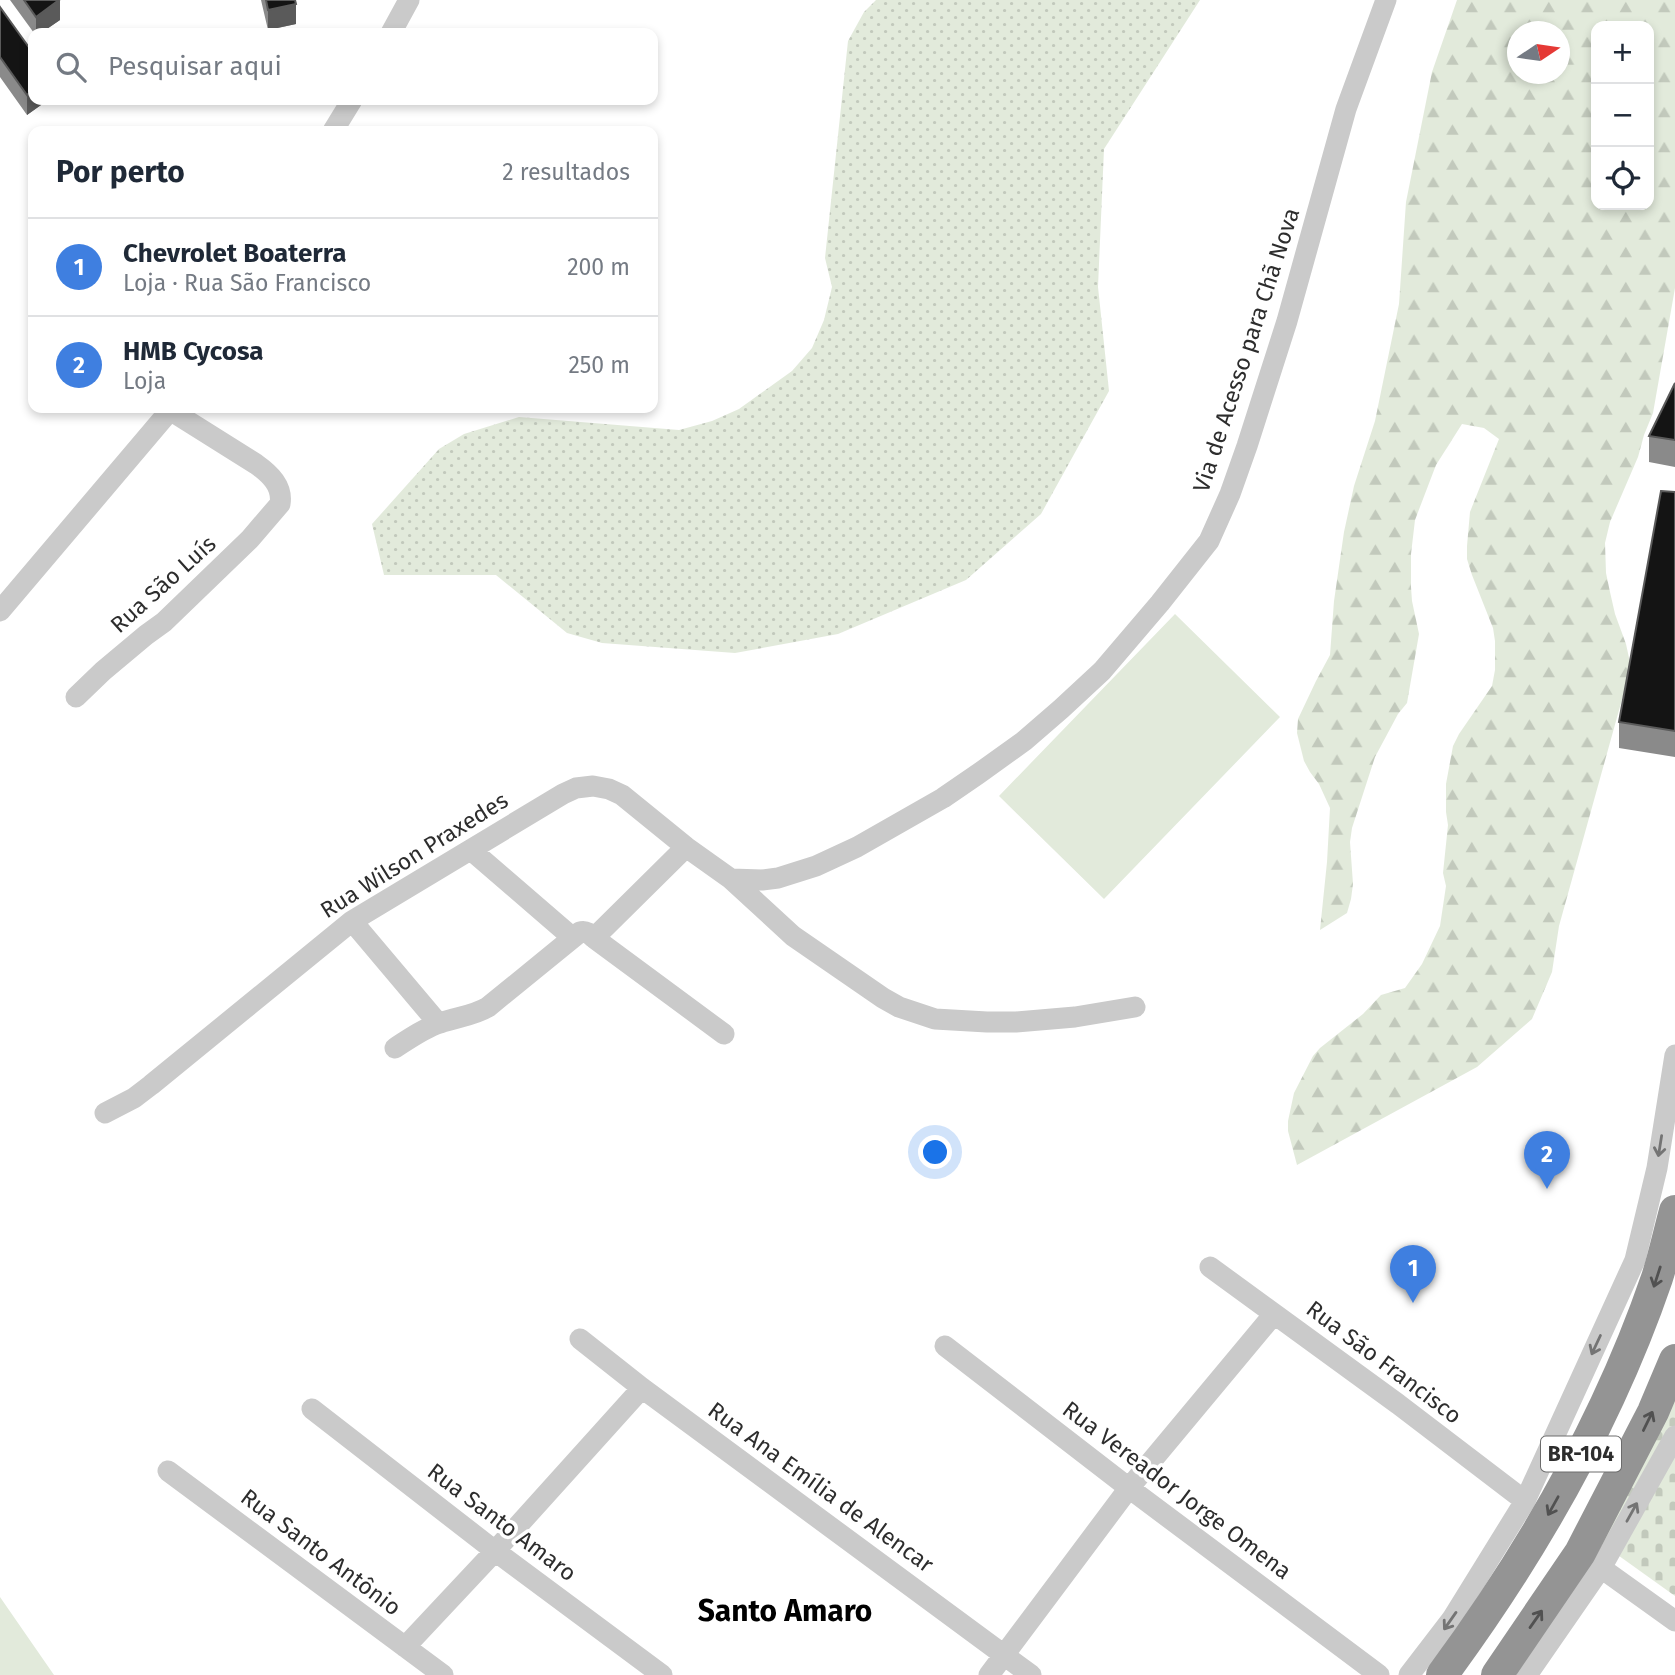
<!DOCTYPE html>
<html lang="pt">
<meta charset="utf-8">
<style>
body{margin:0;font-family:"Fira Sans",sans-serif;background:#f6f6f7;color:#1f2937}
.controls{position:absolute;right:21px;top:21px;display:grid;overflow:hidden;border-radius:14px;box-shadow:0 4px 10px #0003}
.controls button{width:63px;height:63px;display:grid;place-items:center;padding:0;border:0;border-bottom:2px solid #e0e1e3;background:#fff;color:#1f2937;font:35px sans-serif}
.compass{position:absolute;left:1507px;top:21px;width:63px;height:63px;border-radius:50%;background:#fff;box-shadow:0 4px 10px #0003;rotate:77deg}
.you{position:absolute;left:936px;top:1153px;width:24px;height:24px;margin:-18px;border:5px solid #fff;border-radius:50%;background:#1a73e8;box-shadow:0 0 0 10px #1a73e833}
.badge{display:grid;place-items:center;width:46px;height:46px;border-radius:50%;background:#ea580c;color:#fff;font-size:23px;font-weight:700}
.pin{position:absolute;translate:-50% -58px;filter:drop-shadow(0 2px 4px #0008)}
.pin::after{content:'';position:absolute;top:37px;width:24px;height:21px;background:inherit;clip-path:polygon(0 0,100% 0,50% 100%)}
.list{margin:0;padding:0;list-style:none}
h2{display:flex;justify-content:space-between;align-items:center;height:91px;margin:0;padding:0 28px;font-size:30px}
h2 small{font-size:23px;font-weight:400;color:#747a83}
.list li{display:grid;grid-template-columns:46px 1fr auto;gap:21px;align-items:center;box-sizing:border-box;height:98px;padding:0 28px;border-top:2px solid #e0e1e3}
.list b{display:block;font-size:26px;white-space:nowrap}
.list p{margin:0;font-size:23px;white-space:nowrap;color:#747a83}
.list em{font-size:23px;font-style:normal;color:#747a83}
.icon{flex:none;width:38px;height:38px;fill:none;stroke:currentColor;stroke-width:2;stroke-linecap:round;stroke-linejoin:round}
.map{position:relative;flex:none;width:1675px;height:1675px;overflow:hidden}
.search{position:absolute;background:#fff;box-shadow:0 4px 10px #0003;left:28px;top:28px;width:630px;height:77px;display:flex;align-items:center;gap:18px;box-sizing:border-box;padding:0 24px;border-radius:14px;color:#747a83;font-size:26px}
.panel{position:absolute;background:#fff;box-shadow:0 4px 10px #0003;left:28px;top:126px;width:630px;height:287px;border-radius:14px}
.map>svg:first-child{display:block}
.green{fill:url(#green-dots)}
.forest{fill:url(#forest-firs);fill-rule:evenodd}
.cemetery{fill:url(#cemetery-stones)}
.pitch{fill:#e2eadb}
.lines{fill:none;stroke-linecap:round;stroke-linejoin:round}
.minor{stroke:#cacaca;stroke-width:21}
.highway{stroke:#949494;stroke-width:32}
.wall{fill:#8a8a8a}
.shaded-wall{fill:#5a5a5a}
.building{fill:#141414;stroke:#5a5a5a;stroke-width:2}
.oneway{stroke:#747474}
.oneway2{stroke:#515151}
.labels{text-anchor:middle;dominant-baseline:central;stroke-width:7;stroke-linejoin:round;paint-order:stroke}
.shield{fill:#fff;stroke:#6c6c6c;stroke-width:2}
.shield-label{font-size:21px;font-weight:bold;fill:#2d2d2d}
.street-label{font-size:23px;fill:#2d2d2d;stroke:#fff}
.district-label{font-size:30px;font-weight:bold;fill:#000;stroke:#fff}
</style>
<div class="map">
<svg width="1675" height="1675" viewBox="0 0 1675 1675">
<defs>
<pattern id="green-dots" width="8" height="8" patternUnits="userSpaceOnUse" patternTransform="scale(1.75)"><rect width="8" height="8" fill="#e2eadb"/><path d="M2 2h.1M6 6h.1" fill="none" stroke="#c2c9bc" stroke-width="1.8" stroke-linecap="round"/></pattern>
<pattern id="forest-firs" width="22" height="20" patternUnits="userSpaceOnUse" patternTransform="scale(1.75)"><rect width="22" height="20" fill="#e2eadb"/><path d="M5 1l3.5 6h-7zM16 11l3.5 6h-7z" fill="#c2c9bc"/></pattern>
<pattern id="cemetery-stones" width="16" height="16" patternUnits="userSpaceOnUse" patternTransform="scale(1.75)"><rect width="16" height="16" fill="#e2eadb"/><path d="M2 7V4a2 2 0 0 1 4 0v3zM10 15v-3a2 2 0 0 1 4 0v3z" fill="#c2c9bc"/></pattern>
</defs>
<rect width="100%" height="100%" fill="#fff"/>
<!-- green -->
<path class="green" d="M876 0H1200L1104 149 1098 287 1109 391 1041 514 966 580 838 634 735 653 602 643 567 633 496 575H384L372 524 439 449 464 434 519 417 679 430 712 421 739 409 792 371 812 348 824 320 832 287 825 258 848 41 864 12Z"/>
<!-- forest -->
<path class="forest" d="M1457 0H1675V288L1653 413 1644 435 1638 457 1610 522 1605 543 1606 573 1610 592 1615 614 1626 644 1631 667 1559 926 1552 972 1532 1019 1477 1067 1297 1165 1288 1131V1121L1294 1093 1313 1056 1320 1048 1363 1014 1381 995 1405 988 1422 964 1440 926 1446 886 1443 873 1448 825 1446 812V784L1453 746 1459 734 1492 686 1495 670V641L1493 628 1472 575 1467 559V546L1470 512 1499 439 1484 428 1462 424 1436 465 1415 520 1411 554V587L1412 601 1419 634 1407 703 1398 714 1375 757 1352 828 1350 842 1353 884 1351 899 1347 913 1320 930 1327 862 1330 808 1319 784 1310 772 1304 761 1297 733 1298 719 1316 681 1330 655 1334 601 1344 532 1354 486 1375 421 1399 304 1406 202 1432 72ZM1596 26H1649V205H1596ZM1518 32H1560V74H1518Z"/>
<!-- cemetery -->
<path class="cemetery" d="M1675 1372V1596L1594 1538Z"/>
<!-- pitch -->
<path class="pitch" d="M1175 614 1280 717 1104 899 999 796Z
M0 1597 54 1675H0Z"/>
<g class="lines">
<!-- minor -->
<path class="minor" d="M391 33 409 0
M333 131 352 100
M0 611 172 408
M76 697 103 671 146 635 164 622 250 539 280 504C283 486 270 474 256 464L170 410
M471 850 573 938
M731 879 762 880 778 878 816 866 857 847 943 798 978 774 1024 741 1061 709 1102 671 1160 603 1209 541 1230 494 1247 446 1287 321 1346 109 1386 0
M352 921 438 1023
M594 938 724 1034
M395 1048C409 1039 424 1028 440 1023 457 1017 473 1016 488 1007L580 932C586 930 590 934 594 938L686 847
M105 1113 134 1098 151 1085 352 921 563 794 576 788 593 786 609 789 622 795 686 847 731 879 793 936 883 998 899 1007 935 1019 987 1022H1016L1075 1017 1135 1007
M1210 1267 1398 1404 1525 1501
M580 1339 642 1388 1031 1675
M945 1346 1129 1488 1379 1675
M312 1409 495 1551 662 1675
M168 1471 443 1675
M1590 1560 1675 1621
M405 1647 495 1551 642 1388
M989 1675 1129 1488 1274 1314
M1409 1675 1452 1619 1525 1501 1635 1260 1657 1168 1675 1055
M1527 1675 1601 1568 1675 1436"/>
<!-- highway -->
<path class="highway" d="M1442 1675C1532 1553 1608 1421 1657 1278 1664 1256 1669 1233 1675 1211
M1497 1675 1580 1553 1653 1412 1675 1360"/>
</g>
<!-- wall -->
<path class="wall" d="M10 0H60V20L41 33H34Z
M261 0H295L296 24 268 30Z
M0 7 33 100H48L27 115 0 77Z
M1675 383V467L1649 462V436Z
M1675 492V757L1619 748V722Z"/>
<!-- shaded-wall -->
<path class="shaded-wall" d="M60 0V20L41 33H36V17Z
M296 4V24L268 30V10Z
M33 90V100H48L27 115V95Z"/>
<!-- building -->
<path class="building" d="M24 0H59L36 17Z
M266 0H295L296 4 268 10Z
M0 7 33 53V90L27 95 0 57Z
M1675 383V440L1649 436Z
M1661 491 1675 492V731L1619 722Z"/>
<!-- one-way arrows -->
<defs><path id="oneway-shaft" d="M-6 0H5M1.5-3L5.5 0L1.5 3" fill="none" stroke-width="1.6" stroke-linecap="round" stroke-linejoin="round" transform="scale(1.75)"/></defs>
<g class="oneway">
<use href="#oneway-shaft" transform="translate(1660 1146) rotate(99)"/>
<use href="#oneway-shaft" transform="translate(1596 1345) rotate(115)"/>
<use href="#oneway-shaft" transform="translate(1632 1512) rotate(-61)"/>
<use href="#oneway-shaft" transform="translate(1450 1621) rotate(125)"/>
</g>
<g class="oneway2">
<use href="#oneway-shaft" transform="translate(1657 1277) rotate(108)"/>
<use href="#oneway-shaft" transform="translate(1648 1421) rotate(-64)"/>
<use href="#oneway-shaft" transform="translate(1553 1506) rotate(119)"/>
<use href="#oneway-shaft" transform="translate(1536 1619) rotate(-55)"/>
</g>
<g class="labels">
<!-- shield labels -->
<rect class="shield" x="1541" y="1436.5" width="80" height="35" rx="5"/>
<g class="shield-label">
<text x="1581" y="1454">BR-104</text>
</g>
<!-- street labels -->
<g class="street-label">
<text transform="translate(1246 350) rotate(-72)">Via de Acesso para Chã Nova</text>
<text transform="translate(163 584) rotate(-42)">Rua São Luís</text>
<text transform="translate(414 855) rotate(-32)">Rua Wilson Praxedes</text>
<text transform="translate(1384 1362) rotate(37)">Rua São Francisco</text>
<text transform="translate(821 1487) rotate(36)">Rua Ana Emília de Alencar</text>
<text transform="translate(1177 1490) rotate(37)">Rua Vereador Jorge Omena</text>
<text transform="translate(502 1522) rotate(37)">Rua Santo Amaro</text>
<text transform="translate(321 1552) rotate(37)">Rua Santo Antônio</text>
</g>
<!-- district labels -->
<g class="district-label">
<text x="785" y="1611">Santo Amaro</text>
</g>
</g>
</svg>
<div class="controls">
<button>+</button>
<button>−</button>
<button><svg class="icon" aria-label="locate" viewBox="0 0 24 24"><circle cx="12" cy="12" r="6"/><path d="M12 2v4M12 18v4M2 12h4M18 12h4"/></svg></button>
</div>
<svg class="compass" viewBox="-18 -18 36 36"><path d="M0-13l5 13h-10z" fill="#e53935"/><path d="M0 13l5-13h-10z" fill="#747a83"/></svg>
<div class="you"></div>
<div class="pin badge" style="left:1413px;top:1303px;background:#3f7fe0">1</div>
<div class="pin badge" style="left:1547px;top:1189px;background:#3f7fe0">2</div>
<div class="search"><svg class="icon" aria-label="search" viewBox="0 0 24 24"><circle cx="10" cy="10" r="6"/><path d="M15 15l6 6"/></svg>Pesquisar aqui</div>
<section class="panel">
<h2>Por perto<small>2 resultados</small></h2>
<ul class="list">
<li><span class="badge" style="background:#3f7fe0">1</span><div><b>Chevrolet Boaterra</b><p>Loja · Rua São Francisco</p></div><em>200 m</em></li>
<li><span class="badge" style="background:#3f7fe0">2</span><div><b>HMB Cycosa</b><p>Loja</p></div><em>250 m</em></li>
</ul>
</section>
</div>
